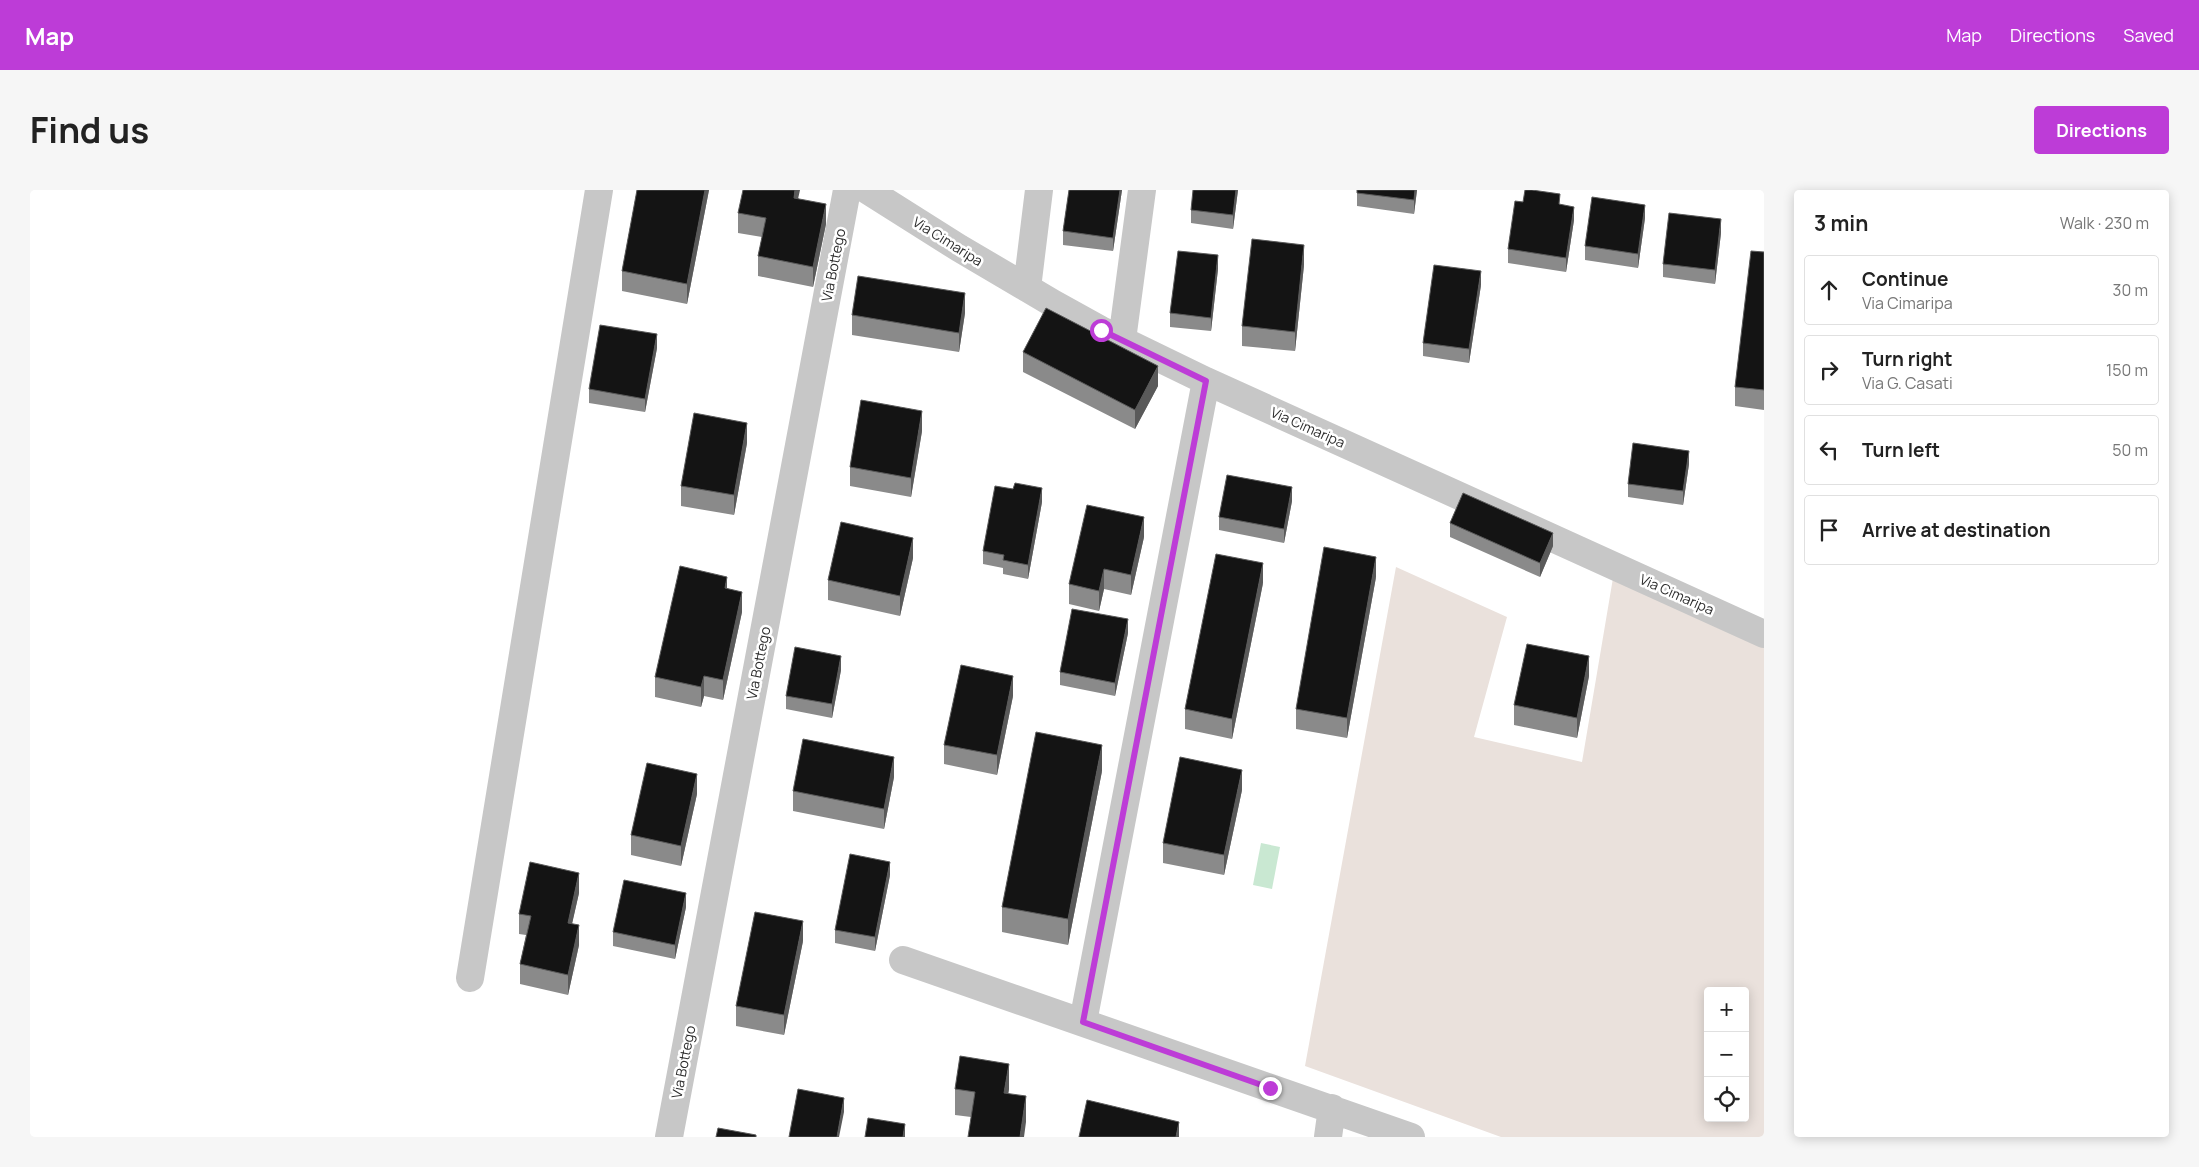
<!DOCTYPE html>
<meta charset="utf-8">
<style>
body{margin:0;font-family:Manrope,sans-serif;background:#f6f6f6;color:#222}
.controls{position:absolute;right:15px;bottom:15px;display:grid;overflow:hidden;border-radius:5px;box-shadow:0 2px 12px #0003}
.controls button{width:45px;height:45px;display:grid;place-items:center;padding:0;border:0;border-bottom:1px solid #e0e0e0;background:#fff;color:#222;font:25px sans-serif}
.stop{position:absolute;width:15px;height:15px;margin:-11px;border:4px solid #bd3cd7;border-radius:50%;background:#fff}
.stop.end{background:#bd3cd7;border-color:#fff;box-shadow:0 1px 5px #0008}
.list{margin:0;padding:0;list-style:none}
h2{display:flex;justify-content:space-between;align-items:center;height:65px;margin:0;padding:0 20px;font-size:21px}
h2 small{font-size:16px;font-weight:400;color:#767676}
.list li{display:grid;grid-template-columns:32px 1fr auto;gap:15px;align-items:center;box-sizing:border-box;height:70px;margin:0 10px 10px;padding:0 10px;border:1px solid #e0e0e0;border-radius:5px}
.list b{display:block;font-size:19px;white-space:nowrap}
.list p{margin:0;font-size:16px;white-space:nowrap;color:#767676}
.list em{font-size:16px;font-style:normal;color:#767676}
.icon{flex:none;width:28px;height:28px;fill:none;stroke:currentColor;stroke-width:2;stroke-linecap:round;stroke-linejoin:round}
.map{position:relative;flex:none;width:1734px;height:947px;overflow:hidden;border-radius:5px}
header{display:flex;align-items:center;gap:30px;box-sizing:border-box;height:70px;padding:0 25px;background:#bd3cd7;color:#fff}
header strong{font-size:24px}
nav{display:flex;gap:28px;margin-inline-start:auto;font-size:18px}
.intro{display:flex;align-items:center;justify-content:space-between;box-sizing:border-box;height:120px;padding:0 30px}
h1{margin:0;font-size:35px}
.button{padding:12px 22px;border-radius:5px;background:#bd3cd7;color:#fff;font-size:18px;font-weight:700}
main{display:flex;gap:30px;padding:0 30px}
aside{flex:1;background:#fff;border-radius:5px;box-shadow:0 2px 12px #0003}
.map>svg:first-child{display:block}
.green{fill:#eae1dc;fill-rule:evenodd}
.water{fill:#c9e8d2}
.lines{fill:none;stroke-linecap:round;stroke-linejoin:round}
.minor{stroke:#c7c7c7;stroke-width:28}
.wall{fill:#8a8a8a}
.shaded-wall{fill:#5a5a5a}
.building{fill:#141414;stroke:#5a5a5a}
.route{stroke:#bd3cd7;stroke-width:6}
.labels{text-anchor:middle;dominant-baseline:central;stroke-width:5;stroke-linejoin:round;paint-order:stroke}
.street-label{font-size:14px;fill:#2d2d2d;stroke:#fff}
</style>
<header>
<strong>Map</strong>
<nav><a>Map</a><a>Directions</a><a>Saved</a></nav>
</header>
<div class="intro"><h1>Find us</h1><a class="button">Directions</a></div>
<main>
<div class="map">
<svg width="1734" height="947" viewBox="0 0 1734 947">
<rect width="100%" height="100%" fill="#fff"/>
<!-- green -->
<path class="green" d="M1366 377 1477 427 1444 547 1552 572 1583 388 1734 455V947H1471L1275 876ZM1678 801H1715V928H1678Z"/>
<!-- water -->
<path class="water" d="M1231 653 1250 657 1242 699 1223 695Z"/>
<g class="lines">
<!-- minor -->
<path class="minor" d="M837 0 929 58 1024 114 1071 140 1176 191 1734 444
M997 98 1009 0
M1092 150 1112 0
M873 770 1381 947
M440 788 569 0
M1053 832 1176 191
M639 947 817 0
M1298 947 1302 918"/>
</g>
<!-- wall -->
<path class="wall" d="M607 0H679L657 114 592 101V81Z
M1039 0H1092L1083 61 1033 55V41Z
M1208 0 1203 39 1161 33V20Z
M1387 0 1384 24 1327 16V3Z
M768 8 796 34 783 97 728 86V66L732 47 708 43V23Z
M1493 12 1530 15 1544 30 1536 82 1478 73V59Z
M1615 28 1608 78 1555 70V56Z
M1691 43 1685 94 1633 87V74Z
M1734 62V220L1705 216V197Z
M1274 75 1265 161 1212 156V136Z
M1188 79 1181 141 1140 137V123Z
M1451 95 1439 173 1393 166V153Z
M935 123 929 162 822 145V125Z
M627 158 615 222 559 213V199Z
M993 162 1128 196 1105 239 993 182Z
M892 241 881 307 820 296V277Z
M717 253 704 325 651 316V296Z
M1659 274 1653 315 1598 307V294Z
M1262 311 1254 353 1189 340V327Z
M1012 312 998 389 973 384V378L953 374V361Z
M1420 333 1523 356 1510 387 1420 347Z
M1114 347 1101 405 1074 399 1069 421 1039 414V394Z
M883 368 870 426 798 410V390Z
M1346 387 1317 548 1266 539V519Z
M1233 393 1202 549 1155 539V519Z
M697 399 712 422 693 510 674 506 671 517 625 507V487Z
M1098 443 1085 506 1030 495V482Z
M811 480 802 528 756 519V506Z
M1559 486 1547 548 1484 535V515Z
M983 506 967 585 914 574V555Z
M1072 581 1038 755 972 742V717Z
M864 587 854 639 763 621V601Z
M1212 600 1194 685 1133 673V653Z
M667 604 651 676 601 665V645Z
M860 685 845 761 805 753V740Z
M549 703 542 733 549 755 538 805 490 794V774L496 745 489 744V724Z
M656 717 645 769 583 756V742Z
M773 751 754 845 706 836V816Z
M925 899H979L978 904 996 932 941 927 925 925Z"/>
<!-- shaded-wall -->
<path class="shaded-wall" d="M675 0H679L657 114V94Z
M765 0H770L764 27V8Z
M1090 0H1092L1083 61V48Z
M1206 0H1208L1203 39V25Z
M1385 0H1387L1384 24V10Z
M796 14V34L783 97V77Z
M1615 15V28L1608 78V64Z
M1544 17V30L1536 82V68Z
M1691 29V43L1685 94V80Z
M1274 55V75L1265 161V142Z
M1188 65V79L1181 141V128Z
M1451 81V95L1439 173V159Z
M935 103V123L929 162V143Z
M627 144V158L615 222V209Z
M1128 176V196L1105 239V220Z
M892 221V241L881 307V288Z
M717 233V253L704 325V305Z
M1659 261V274L1653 315V301Z
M1262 297V311L1254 353V339Z
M1012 298V312L998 389V375Z
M1114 327V347L1101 405V385Z
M1523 343V356L1510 387V373Z
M883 348V368L870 426V406Z
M1346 367V387L1317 548V528Z
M1233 373V393L1202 549V529Z
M1074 379V399L1069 421V401Z
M697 387V406L695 398Z
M712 402V422L693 510V490Z
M1098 429V443L1085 506V493Z
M811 466V480L802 528V514Z
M1559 466V486L1547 548V528Z
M674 486V506L671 517V497Z
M983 486V506L967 585V565Z
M1072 555V581L1038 755V729Z
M864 567V587L854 639V619Z
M1212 580V600L1194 685V665Z
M667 584V604L651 676V656Z
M860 672V685L845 761V747Z
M549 683V703L538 752V733Z
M656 703V717L645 769V755Z
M773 731V751L754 845V825Z
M549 735V755L538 805V785Z
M979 874V899L974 928V903Z
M996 906V932L994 947H990Z
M814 908V922L809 947H807Z
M1149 932V947H1146Z
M875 934V947H873Z"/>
<!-- building -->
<path class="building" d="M607 0H675L657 94 592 81Z
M713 0H765L764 8 796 14 783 77 728 66 736 28 708 23Z
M1039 0H1090L1083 48 1033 41Z
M1163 0H1206L1203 25 1161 20Z
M1327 0H1385L1384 10 1327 3Z
M1495 0H1502L1530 4 1529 14 1544 17 1536 68 1478 59 1485 11 1493 12Z
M1562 7 1615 15 1608 64 1555 56Z
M1639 23 1691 29 1685 80 1633 74Z
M1222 49 1274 55 1265 142 1212 136Z
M1148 61 1188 65 1181 128 1140 123Z
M1721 61 1734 62V200L1705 197Z
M1404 75 1451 81 1439 159 1393 153Z
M828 86 935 103 929 143 822 125Z
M1016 118 1128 176 1105 220 993 162Z
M570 135 627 144 615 209 559 199Z
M831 210 892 221 881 288 820 277Z
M664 223 717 233 704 305 651 296Z
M1603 253 1659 261 1653 301 1598 294Z
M1197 285 1262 297 1254 339 1189 327Z
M985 293 1012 298 998 375 973 370 974 365 953 361 965 296 983 299Z
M1433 303 1523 343 1510 373 1420 333Z
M1057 315 1114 327 1101 385 1074 379 1069 401 1039 394Z
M811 332 883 348 870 406 798 390Z
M1294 357 1346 367 1317 528 1266 519Z
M1186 364 1233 373 1202 529 1155 519Z
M650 376 697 387 695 398 712 402 693 490 674 486 671 497 625 487Z
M1042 419 1098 429 1085 493 1030 482Z
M1497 454 1559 466 1547 528 1484 515Z
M765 457 811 466 802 514 756 506Z
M931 475 983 486 967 565 914 555Z
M1006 542 1072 555 1038 729 972 717Z
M773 549 864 567 854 619 763 601Z
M1150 567 1212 580 1194 665 1133 653Z
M617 573 667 584 651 656 601 645Z
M820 664 860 672 845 747 805 740Z
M500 672 549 683 538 733 549 735 538 785 490 774 501 726 489 724Z
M594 690 656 703 645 755 583 742Z
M725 722 773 731 754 825 706 816Z
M930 866 979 874 974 903 996 906 990 947H938L945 902 925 899Z
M768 899 814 908 807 947H759Z
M1057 910 1149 932 1146 947H1049Z
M838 928 875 934 873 947H835Z
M688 938 726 945V947H686Z"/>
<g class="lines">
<!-- route -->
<path class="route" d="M1071 140 1176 191 1053 832 1240 898"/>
</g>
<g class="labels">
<!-- street labels -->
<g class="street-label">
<text transform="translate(918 51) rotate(32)">Via Cimaripa</text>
<text transform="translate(803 75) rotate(-79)">Via Bottego</text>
<text transform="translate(1278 237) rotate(24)">Via Cimaripa</text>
<text transform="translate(1647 404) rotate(24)">Via Cimaripa</text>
<text transform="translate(728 473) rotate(-79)">Via Bottego</text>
<text transform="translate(653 872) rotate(-79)">Via Bottego</text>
</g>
</g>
</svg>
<div class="controls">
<button>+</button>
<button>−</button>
<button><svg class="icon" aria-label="locate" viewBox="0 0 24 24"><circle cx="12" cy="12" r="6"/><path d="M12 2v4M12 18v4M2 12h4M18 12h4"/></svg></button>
</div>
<div class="stop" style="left:1071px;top:140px"></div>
<div class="stop end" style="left:1240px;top:898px"></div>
</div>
<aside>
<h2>3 min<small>Walk · 230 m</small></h2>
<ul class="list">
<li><svg class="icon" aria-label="ahead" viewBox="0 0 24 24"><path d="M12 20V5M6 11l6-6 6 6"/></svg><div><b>Continue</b><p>Via Cimaripa</p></div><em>30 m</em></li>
<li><svg class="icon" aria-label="right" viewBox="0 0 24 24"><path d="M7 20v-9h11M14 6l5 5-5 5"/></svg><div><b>Turn right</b><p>Via G. Casati</p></div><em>150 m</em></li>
<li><svg class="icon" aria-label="left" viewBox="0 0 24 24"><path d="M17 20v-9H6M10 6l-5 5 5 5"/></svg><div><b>Turn left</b></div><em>50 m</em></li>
<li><svg class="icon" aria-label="arrive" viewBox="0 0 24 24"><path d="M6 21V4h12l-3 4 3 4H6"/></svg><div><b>Arrive at destination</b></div></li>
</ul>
</aside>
</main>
